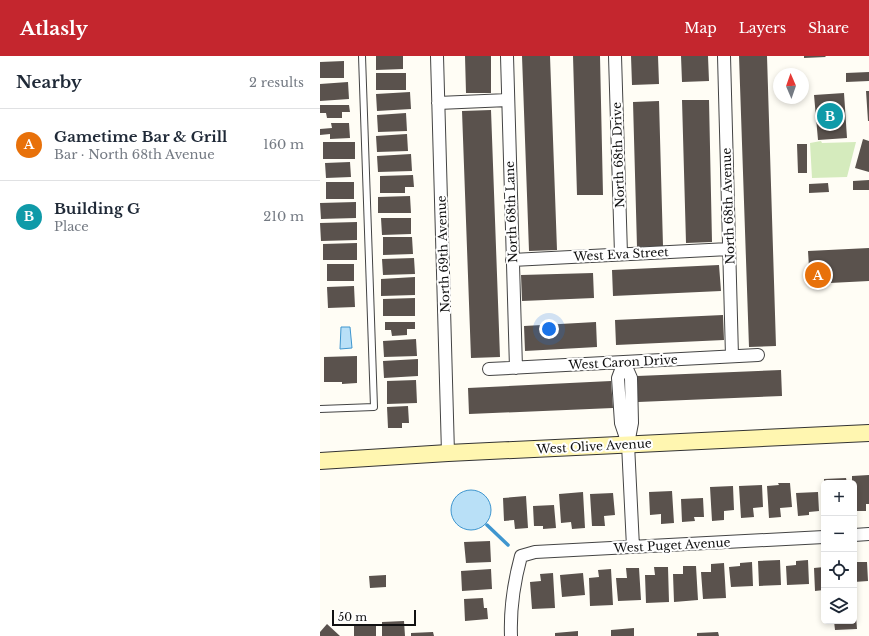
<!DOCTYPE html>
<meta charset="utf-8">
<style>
body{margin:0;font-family:"Libre Baskerville",serif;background:#f2f2f3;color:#1f2937}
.controls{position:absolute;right:12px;bottom:12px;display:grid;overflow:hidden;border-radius:6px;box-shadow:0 2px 6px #0003}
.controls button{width:36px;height:36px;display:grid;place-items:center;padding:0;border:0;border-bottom:1px solid #e0e1e3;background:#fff;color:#1f2937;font:20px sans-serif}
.compass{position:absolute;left:453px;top:12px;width:36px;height:36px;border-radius:50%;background:#fff;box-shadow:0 2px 6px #0003;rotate:358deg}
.scale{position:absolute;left:12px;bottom:10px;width:84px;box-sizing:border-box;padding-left:4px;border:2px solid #111;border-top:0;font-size:11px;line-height:14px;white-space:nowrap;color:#111;-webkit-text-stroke:3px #fff;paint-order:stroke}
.you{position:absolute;left:229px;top:273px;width:14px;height:14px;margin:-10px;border:3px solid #fff;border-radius:50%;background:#1a73e8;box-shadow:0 0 0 6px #1a73e833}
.badge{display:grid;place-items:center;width:26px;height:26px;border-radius:50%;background:#c4262e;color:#fff;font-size:13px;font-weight:700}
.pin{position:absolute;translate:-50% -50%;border:2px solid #fff;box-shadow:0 1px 4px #0006}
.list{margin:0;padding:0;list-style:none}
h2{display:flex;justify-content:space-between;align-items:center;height:52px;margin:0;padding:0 16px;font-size:17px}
h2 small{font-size:13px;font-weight:400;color:#747a83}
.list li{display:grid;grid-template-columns:26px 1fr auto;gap:12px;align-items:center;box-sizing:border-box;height:72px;padding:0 16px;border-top:1px solid #e0e1e3}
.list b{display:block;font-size:15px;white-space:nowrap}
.list p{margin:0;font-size:13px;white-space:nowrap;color:#747a83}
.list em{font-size:13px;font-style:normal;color:#747a83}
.icon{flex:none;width:22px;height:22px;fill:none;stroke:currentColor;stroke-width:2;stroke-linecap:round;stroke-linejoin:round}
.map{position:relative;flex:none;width:549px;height:580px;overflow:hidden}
header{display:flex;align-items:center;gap:24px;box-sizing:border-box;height:56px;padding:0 20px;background:#c4262e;color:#fff}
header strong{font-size:19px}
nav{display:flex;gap:22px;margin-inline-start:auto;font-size:14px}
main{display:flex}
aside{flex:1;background:#fff}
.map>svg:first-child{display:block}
.green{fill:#d5ebbd}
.water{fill:#b9e0f7;stroke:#3f96cf}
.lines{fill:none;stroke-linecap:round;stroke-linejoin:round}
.stream{stroke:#3f96cf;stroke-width:3.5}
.building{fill:#5a524d}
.lane-casing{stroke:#444;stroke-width:8}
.street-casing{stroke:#444;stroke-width:14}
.secondary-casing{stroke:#333;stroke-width:18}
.lane{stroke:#fff;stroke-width:6}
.street{stroke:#fff;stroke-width:12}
.secondary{stroke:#fff6b0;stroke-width:16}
.labels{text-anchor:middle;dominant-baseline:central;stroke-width:4;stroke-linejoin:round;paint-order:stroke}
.street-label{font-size:12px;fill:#111;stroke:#fff}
</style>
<header>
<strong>Atlasly</strong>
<nav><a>Map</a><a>Layers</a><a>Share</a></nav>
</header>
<main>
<aside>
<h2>Nearby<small>2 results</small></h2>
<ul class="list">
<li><span class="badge" style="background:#e8710a">A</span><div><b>Gametime Bar &amp; Grill</b><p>Bar · North 68th Avenue</p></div><em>160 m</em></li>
<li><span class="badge" style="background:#0f9aa8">B</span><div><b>Building G</b><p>Place</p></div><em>210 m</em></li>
</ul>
</aside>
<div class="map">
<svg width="549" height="580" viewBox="0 0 549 580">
<rect width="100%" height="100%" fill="#fffdf5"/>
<!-- green -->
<path class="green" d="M501 85 502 87 536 86 527 121 492 122 490 87Z"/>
<!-- water -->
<path class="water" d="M21 271H30L32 292 20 293Z
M131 454a20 20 0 1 1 40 0a20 20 0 1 1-40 0Z"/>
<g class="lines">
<!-- stream -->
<path class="stream" d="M167 469 188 489"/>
</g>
<!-- building -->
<path class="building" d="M56 0H83V13L56 14Z
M145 0H171V37H146Z
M202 0H230L237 194 209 195Z
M253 0H280L283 139H257Z
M311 0H338L339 28 312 29Z
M361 0H388L389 25 362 26Z
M419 0H447L456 290 429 291Z
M484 0H505L506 1 484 2Z
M24 5V22H0V6Z
M549 16V25L526 26V17Z
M56 17H86V34H56Z
M28 26 29 43 0 45V28Z
M546 35H549V65H548Z
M90 36 91 53 57 55 56 38Z
M524 37 527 82 498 84 494 39Z
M362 44H389L392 186 366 187Z
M339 45 343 190 317 191 313 46Z
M0 49H29L30 56H22V62H7L6 57H0Z
M171 54 180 301 151 302 142 55Z
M86 57 87 75 58 76 57 59Z
M11 67H29L30 82 10 83V78L0 79V73L12 72Z
M87 78 88 95 57 96 56 80Z
M543 83 549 85V116L535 112Z
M3 86H35V103H3Z
M477 88H487V117H478Z
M91 98 92 115 58 116 57 100Z
M30 106 31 121 6 122 5 107Z
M93 119 94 131H85V137H60V120Z
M549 124V134H533V125Z
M6 126H34V143H6Z
M508 127 509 136 489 137V128Z
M90 140 91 157H58V141Z
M36 146V162L1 163 0 147Z
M61 162H91V178L62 179Z
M37 166V184L1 185 0 167Z
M63 181H92L93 198 63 199Z
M37 187V204H3V188Z
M549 192V225L490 228 488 195Z
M94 202 95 218 63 219 62 203Z
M7 208H34V225H7Z
M399 209 401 235 293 240 292 214Z
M273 217 274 242 202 245 201 219Z
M95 221V239L61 240V223Z
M34 230 35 251 8 252 7 231Z
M95 242V260H63V243Z
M403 259 404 284 296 289 295 264Z
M65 266H95V273H87V279L72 280 71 274H65Z
M276 266 277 291 205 295 204 270Z
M96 283 97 300 64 301 63 285Z
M37 300V327L22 328V326H4V301Z
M98 303V320L64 322 63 305Z
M461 314 462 340 318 346 317 320Z
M96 324 97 347 67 348V325Z
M291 325 293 352 149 358 148 332Z
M88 350 89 367H82V372H68L67 351Z
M549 419V448H546V455H534V427H532V420Z
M526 422 527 427H504V423Z
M458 427H470L472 451 460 452 461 461 449 462 447 430 459 429Z
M442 429 443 451 433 452 434 461 421 462 419 430Z
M413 430 414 454 404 455V464L392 465 390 431Z
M352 435 354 467 341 468V458L330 459 329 436Z
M263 436 265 472 252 473 251 466 241 467 239 438Z
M498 436 499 455 489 456V459L478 460 476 437Z
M293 437 295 459 284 460 285 470H272L270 438Z
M206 440 208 472 195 473 194 464 184 465 183 442Z
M383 442 384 461H374L375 465 362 466 361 443Z
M234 449 236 472 223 473V470H214L213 450Z
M170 485 171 506 146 507 144 486Z
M534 501H536L537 506H547L548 525 534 526Z
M460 504 461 529 439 530 438 505Z
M488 504 489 528 467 529 466 510 476 509V505Z
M432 506 433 530 411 531 409 511 420 510V507Z
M404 507 406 542 383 543 381 516H391V508Z
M363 510H376L378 544 354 546 353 518H363Z
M334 511H348L349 546 326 547 325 519H335Z
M504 511V534L495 535 494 512Z
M306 512H319L321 544 298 545 296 522H307Z
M171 513 172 533 142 535 141 515Z
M291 513 293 549 270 550 269 522 279 521 278 514Z
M233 517 235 552 212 553 210 526 221 525 220 518Z
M263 517 265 539 242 541 240 519Z
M66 519V531L50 532 49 520Z
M163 542 164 552H167L168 563 145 565 144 543Z
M534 560H536L537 573 515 574 514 565H534Z
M84 565 85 580H62V566Z
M7 568 20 580H0V576Z
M34 570H56V580H34Z
M314 572V580H291V574Z
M258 575V580H235V577Z
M113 576 114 580H91V577Z
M398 576 399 580H377V577Z"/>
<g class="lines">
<defs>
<path id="lane" d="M0 353 54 351 42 0"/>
<path id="street" d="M117 0 128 397
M187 0 196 312
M295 0 301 198
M404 0 412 300
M118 47 188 44
M192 204 409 193
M304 306 311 322 312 367 308 388 313 491
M304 306 298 322 301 367 308 388
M169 313 438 299
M534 479 549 478
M191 580C190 554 194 526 201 500L215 496 504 481"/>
<path id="secondary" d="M0 405 128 397 549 377"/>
</defs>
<!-- lane casing -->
<use href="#lane" class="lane-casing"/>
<!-- street casing -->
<use href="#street" class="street-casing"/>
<!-- secondary casing -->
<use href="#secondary" class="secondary-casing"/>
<!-- lane -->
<use href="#lane" class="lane"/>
<!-- street -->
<use href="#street" class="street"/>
<!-- secondary -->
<use href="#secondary" class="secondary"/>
</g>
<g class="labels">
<!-- street labels -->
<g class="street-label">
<text transform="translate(298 99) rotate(-92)">North 68th Drive</text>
<text transform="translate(408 150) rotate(-92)">North 68th Avenue</text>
<text transform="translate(191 156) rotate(-92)">North 68th Lane</text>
<text transform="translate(123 198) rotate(-92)">North 69th Avenue</text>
<text transform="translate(301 198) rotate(-3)">West Eva Street</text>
<text transform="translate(303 306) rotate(-3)">West Caron Drive</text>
<text transform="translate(274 390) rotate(-3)">West Olive Avenue</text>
<text transform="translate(352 489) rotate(-3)">West Puget Avenue</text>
</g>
</g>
</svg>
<div class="controls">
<button>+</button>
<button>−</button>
<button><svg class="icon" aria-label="locate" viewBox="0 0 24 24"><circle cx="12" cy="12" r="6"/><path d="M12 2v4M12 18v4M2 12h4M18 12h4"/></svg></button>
<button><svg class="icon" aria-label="layers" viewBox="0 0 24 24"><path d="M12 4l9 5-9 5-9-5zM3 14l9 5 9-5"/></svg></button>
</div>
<svg class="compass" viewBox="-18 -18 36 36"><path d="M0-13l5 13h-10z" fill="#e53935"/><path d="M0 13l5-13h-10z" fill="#747a83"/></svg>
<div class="scale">50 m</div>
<div class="you"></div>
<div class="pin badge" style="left:498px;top:219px;background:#e8710a">A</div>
<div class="pin badge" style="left:510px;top:60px;background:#0f9aa8">B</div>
</div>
</main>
